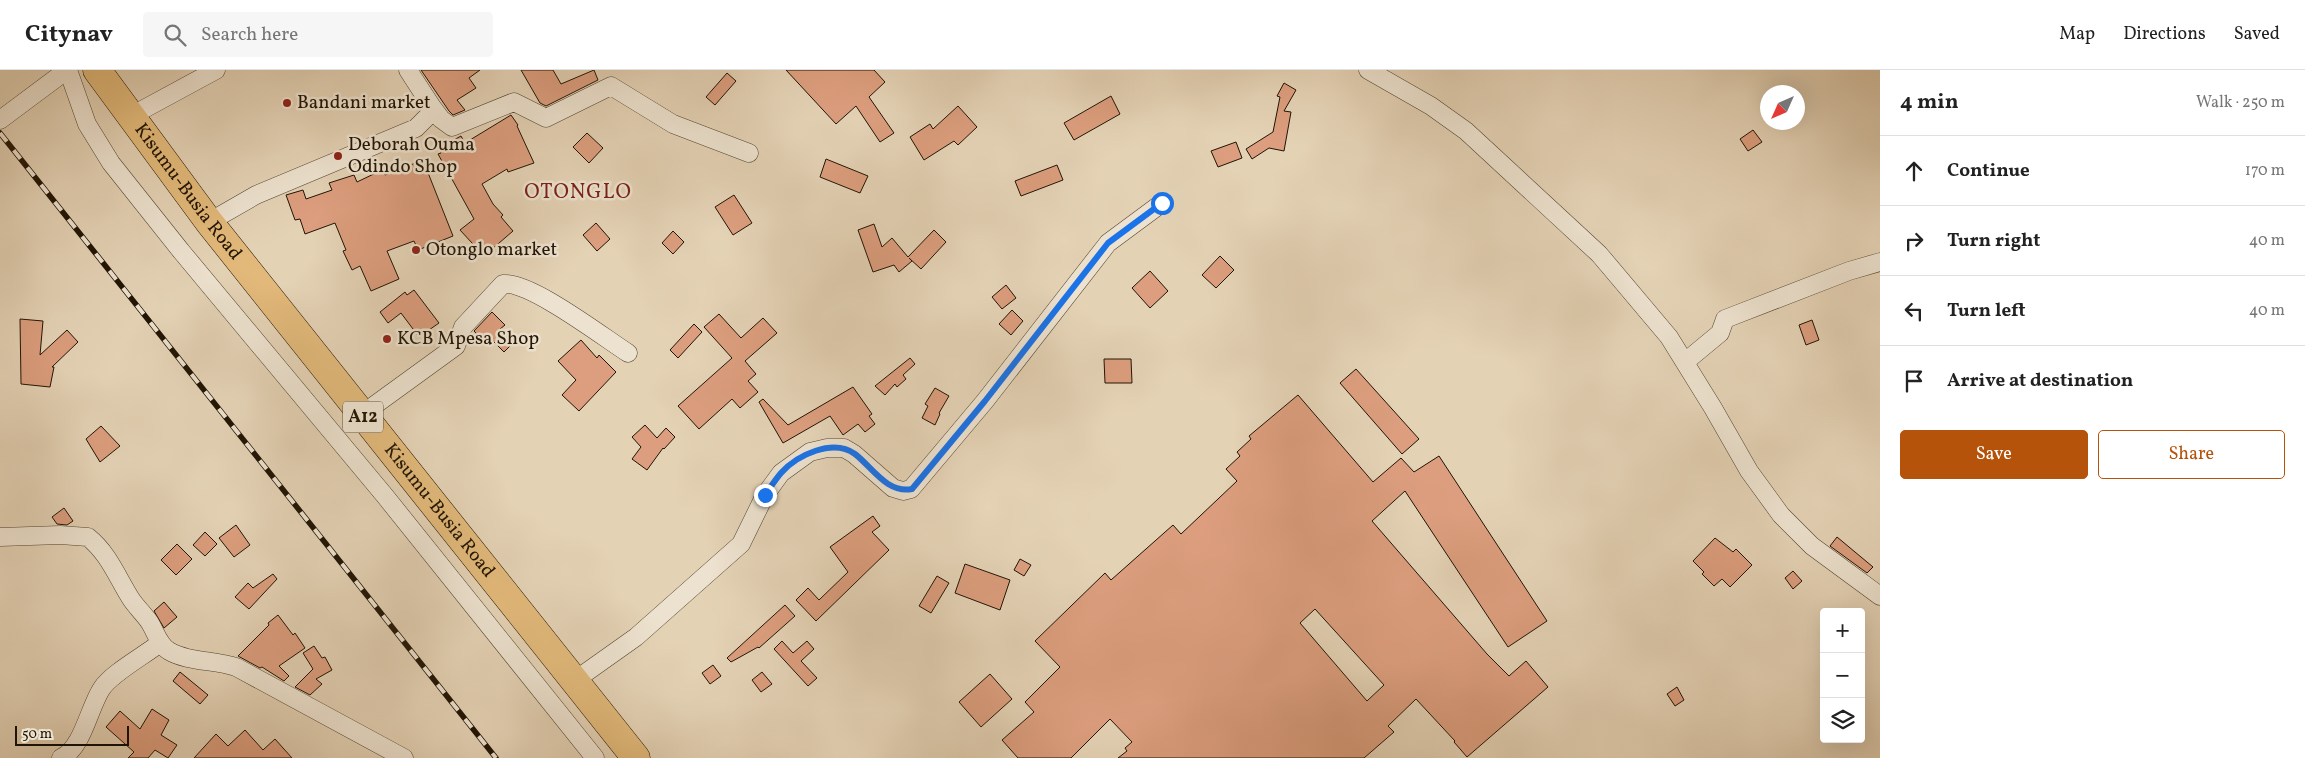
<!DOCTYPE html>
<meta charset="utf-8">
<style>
body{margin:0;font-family:Vollkorn,serif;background:#f6f6f6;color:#222}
.controls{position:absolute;right:15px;bottom:15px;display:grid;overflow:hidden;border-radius:5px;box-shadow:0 5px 20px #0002}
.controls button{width:45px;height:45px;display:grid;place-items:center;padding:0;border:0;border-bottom:1px solid #e0e0e0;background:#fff;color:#222;font:25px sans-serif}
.compass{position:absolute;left:1760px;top:15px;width:45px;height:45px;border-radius:50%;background:#fff;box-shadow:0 5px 20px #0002;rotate:225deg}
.scale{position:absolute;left:15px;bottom:12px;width:114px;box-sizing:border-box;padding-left:5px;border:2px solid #201404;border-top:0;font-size:14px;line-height:18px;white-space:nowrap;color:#201404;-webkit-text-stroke:4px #ede2cf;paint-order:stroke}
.stop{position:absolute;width:15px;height:15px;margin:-11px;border:4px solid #1a73e8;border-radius:50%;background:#fff}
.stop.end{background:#1a73e8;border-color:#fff;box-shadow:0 1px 5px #0008}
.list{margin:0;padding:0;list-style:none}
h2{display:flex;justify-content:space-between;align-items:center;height:65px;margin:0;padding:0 20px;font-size:21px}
h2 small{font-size:16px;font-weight:400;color:#767676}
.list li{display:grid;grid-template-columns:32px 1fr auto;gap:15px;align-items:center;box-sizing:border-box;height:70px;padding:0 20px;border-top:1px solid #e0e0e0}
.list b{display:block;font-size:19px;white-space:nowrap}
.list em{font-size:16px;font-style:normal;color:#767676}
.actions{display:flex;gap:10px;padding:15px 20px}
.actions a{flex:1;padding:11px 0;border:1px solid #b45309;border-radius:5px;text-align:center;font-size:18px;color:#b45309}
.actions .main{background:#b45309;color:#fff}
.icon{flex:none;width:28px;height:28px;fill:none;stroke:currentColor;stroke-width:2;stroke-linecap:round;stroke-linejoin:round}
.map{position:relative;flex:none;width:1880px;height:688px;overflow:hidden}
header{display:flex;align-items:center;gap:30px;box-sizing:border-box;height:70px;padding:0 25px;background:#fff;border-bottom:1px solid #e0e0e0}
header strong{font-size:24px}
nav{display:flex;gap:28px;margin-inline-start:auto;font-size:18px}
.search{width:350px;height:45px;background:#f6f6f6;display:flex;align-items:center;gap:12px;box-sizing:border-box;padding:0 18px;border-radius:5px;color:#767676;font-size:19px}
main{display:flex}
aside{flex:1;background:#fff}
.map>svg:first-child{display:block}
.building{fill:#dc9e7e;stroke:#201404;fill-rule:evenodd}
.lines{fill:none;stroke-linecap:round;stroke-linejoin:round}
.street-casing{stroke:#514430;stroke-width:19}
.highway-casing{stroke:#201404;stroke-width:29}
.street{stroke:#ede2cf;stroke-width:18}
.highway{stroke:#e2b97a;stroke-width:28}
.rail-casing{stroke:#201404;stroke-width:5.5}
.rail{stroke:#ede2cf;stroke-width:4;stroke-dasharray:11;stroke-linecap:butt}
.route{stroke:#1a73e8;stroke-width:6}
.poi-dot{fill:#8f2418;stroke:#ede2cf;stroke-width:2}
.labels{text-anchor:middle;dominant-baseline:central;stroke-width:5;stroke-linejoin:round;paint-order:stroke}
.shield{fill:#ede2cf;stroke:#5e5241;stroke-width:1}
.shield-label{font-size:18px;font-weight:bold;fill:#201404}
.poi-label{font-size:19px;fill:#201404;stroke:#ede2cf;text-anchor:start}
.street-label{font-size:19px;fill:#201404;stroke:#ede2cf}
.quarter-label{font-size:21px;letter-spacing:1px;fill:#7a1f14;stroke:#ede2cf}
</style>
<header>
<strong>Citynav</strong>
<div class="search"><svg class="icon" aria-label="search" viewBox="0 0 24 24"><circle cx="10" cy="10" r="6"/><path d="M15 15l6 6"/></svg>Search here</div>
<nav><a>Map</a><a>Directions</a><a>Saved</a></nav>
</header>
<main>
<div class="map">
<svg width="1880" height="688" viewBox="0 0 1880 688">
<rect width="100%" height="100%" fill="#e4d2b5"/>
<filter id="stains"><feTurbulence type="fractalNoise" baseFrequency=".004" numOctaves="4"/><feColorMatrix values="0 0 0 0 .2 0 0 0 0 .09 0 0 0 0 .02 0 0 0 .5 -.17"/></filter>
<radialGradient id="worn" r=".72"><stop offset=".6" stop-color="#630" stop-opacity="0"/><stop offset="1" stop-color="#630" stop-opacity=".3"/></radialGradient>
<!-- building -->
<path class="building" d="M421 0H480L469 8 476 18 457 30 465 40 453 45 449 41Z
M521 0H553L561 14 594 0 598 10 546 36 540 33Z
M786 0H874L885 12 869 27 894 63 880 72 856 36 836 54Z
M727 3 736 11 715 35 706 27Z
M1284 13 1296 20 1284 41 1291 42 1284 81 1269 78 1252 89 1246 79 1273 62 1280 27 1277 26Z
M1111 26 1120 44 1074 70 1064 53Z
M958 36 977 57 958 75 954 71 924 90 910 67 930 54 933 59Z
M511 45 518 55 517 56 534 93 508 102 507 99 482 114 493 134 503 145 501 147 513 161 484 186 460 160 474 149 438 84 441 83 439 78 461 66 465 73Z
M1753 60 1762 72 1748 81 1740 69Z
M587 63 603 78 589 93 573 77Z
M1236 72 1242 88 1218 97 1211 81Z
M826 89 868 106 860 123 820 107Z
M423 90 453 166 418 180 414 171 387 181 399 209 371 221 360 196 352 200 343 181 346 180 335 153 305 164 300 149 295 150 286 125 303 120 306 129 332 120 329 113 354 105 357 112 382 100 385 105Z
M1057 95 1063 110 1021 126 1015 111Z
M734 125 752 153 733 165 715 137Z
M596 153 610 169 597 181 583 165Z
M874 154 882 177 892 168 908 187 934 160 946 172 921 199 909 188 912 191 899 202 894 195 873 202 858 160Z
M673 161 684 172 673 184 662 173Z
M1220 186 1234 200 1216 218 1202 205Z
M1150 201 1168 221 1150 238 1132 218Z
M1006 215 1016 228 1002 239 992 227Z
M414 220 439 253 419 267 401 243 388 253 380 242 405 222 407 225Z
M1012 240 1023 251 1011 265 999 254Z
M492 242 505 255 500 259 513 273 504 282 490 268 485 273 474 261Z
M719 244 741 268 763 248 777 263 745 291 756 304 748 311 758 322 740 338 732 329 699 359 678 336 732 288 704 257Z
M20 249 43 251 40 285 67 260 78 272 52 297H54L50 317 21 314Z
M1812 250 1819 270 1806 275 1799 255Z
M694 254 702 262 678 288 670 280Z
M581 270 597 288 599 285 616 302 579 341 562 325 576 310 558 291Z
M910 288 915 294 903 305 906 309 897 317 895 314 885 325 875 316Z
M1104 289H1131L1132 313H1105Z
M1356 299 1419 369 1402 384 1340 313Z
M853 317 872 344 869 346 875 354 865 362 858 354 843 365 830 346 783 373 759 332 763 329 788 355Z
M935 318 949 326 939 343 940 344 935 355 922 348 928 336 925 334Z
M1298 325 1373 412 1401 388 1414 402 1439 386 1547 551 1508 577 1405 421 1372 451 1487 584 1509 606 1526 591 1548 617 1467 687 1454 672 1455 671 1416 629 1388 656 1394 662 1364 688H1118L1127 681 1125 678 1132 672 1110 649 1071 688H1018L1002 670 1034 642 1025 632 1060 597 1035 571 1105 503 1111 510 1173 455 1181 464 1237 411 1226 399 1240 386 1237 382 1251 369 1249 366ZM1315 539 1384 615 1367 631 1300 553Z
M645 355 657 368 666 358 675 367 664 379 663 378 647 400 632 389 641 377 632 367Z
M101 356 120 376 100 392 86 369Z
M64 438 73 451 67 455 57 454 52 447Z
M873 446 880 456 872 462 889 480 816 551 796 530 808 518 819 530 848 502 830 477Z
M236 455 250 475 234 487 219 468Z
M205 462 217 474 205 486 193 475Z
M1837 467 1873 497 1867 503 1830 476Z
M1715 468 1733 482 1736 479 1752 495 1730 517 1722 509 1714 516 1702 504 1704 502 1693 491Z
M177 474 192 489 176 505 161 490Z
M1020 489 1031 495 1024 506 1014 500Z
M965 494 1010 510 1000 540 955 523Z
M1793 501 1802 511 1793 519 1785 508Z
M273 504 277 509 249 539 235 527 248 513 253 518Z
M937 506 949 513 931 543 919 536Z
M164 532 177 547 164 558 154 541Z
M785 535 795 546 759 578 758 577 731 592 727 588Z
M278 545 293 565 295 563 305 578 279 596 289 606 284 611 262 597 260 598 238 586 269 555 268 553Z
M782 571 793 583 807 571 814 579 801 591 817 608 808 616 774 579Z
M314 576 322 588 325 587 332 600 316 609 322 614 310 625 295 617 313 599 303 583Z
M713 595 721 606 710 614 702 603Z
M180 602 208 625 200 634 173 611Z
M762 602 772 614 761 622 752 610Z
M990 604 1012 629 981 657 959 632Z
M1677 617 1684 630 1675 636 1667 624Z
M152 639 169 650 161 665 177 675 168 688 155 680 148 688H128L134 682 106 657 120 641 140 659Z
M245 660 263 680 275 669 292 688H194L216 664 228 676Z"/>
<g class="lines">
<defs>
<path id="street" d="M68 0 87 54 111 93 181 181 385 426 595 688
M1368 0 1431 36 1466 61 1599 184 1669 267 1713 338 1749 401 1781 445 1812 476 1880 526
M432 37 441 49 452 57 514 32 546 48 611 16 673 54 749 83
M131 46 216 0
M0 50 67 0
M209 152 256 125 416 58 428 46 432 37 408 0
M1685 292 1720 263 1725 249 1849 201 1880 192
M361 345 456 276 463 257 503 214C530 211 603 267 628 283
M0 467 60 465 88 467C109 484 117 507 131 529 137 538 145 545 150 553 156 563 159 575 169 581 188 592 215 590 236 597L404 688
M574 611 636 567 741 474 765 425 781 403 810 382 827 378H844L854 384 893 418 903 421 911 419 985 331 1108 173 1162 133
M61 688C83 678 89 637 102 618 112 603 145 585 160 573"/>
<g id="highway">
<path id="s1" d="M97 0 209 152 636 688"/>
</g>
</defs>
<!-- street casing -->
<use href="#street" class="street-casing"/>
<!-- highway casing -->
<use href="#highway" class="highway-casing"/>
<!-- street -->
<use href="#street" class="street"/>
<!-- highway -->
<use href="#highway" class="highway"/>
<defs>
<path id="rail" d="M0 63 496 688"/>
</defs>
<!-- rail casing -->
<use href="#rail" class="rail-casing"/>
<!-- rail -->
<use href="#rail" class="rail"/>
</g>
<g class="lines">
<!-- route -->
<path class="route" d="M765 425C770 418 775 410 781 403 797 385 833 368 855 384 872 397 887 424 912 419L985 331 1108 173 1162 133"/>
</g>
<!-- markers -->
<g class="poi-dot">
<circle cx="287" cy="33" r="5"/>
<circle cx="338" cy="86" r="5"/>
<circle cx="416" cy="180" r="5"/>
<circle cx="387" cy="269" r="5"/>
</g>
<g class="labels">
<!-- shield labels -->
<rect class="shield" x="343" y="331.5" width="40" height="31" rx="4"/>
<g class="shield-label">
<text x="363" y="347">A12</text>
</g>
<!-- poi labels -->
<g class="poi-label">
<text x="297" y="33">Bandani market</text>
<text x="348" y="75">Deborah Ouma<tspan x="348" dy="22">Odindo Shop</tspan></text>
<text x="426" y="180">Otonglo market</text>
<text x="397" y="269">KCB Mpesa Shop</text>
</g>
<!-- street labels -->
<g class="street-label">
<text stroke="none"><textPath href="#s1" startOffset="152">Kisumu-Busia Road</textPath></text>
<text stroke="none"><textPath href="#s1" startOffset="558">Kisumu-Busia Road</textPath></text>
</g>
<!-- quarter labels -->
<g class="quarter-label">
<text x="578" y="122">OTONGLO</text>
</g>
</g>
<rect width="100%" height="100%" filter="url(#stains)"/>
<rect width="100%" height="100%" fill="url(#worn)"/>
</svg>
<div class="controls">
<button>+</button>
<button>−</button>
<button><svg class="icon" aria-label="layers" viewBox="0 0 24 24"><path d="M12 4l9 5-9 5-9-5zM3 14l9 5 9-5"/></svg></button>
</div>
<svg class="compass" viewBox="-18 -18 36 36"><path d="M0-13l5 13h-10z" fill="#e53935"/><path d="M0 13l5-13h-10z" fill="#767676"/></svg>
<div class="scale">50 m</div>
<div class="stop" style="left:1162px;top:133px"></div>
<div class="stop end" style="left:765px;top:425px"></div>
</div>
<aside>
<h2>4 min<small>Walk · 250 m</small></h2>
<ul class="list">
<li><svg class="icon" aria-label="ahead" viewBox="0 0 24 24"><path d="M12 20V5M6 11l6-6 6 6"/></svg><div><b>Continue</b></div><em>170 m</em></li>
<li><svg class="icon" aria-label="right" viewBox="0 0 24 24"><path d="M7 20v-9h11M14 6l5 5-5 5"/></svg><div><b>Turn right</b></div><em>40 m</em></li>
<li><svg class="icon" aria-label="left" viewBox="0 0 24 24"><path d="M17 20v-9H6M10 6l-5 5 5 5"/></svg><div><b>Turn left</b></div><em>40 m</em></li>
<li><svg class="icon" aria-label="arrive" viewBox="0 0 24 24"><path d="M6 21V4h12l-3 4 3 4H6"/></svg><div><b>Arrive at destination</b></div></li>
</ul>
<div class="actions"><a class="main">Save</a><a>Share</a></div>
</aside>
</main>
